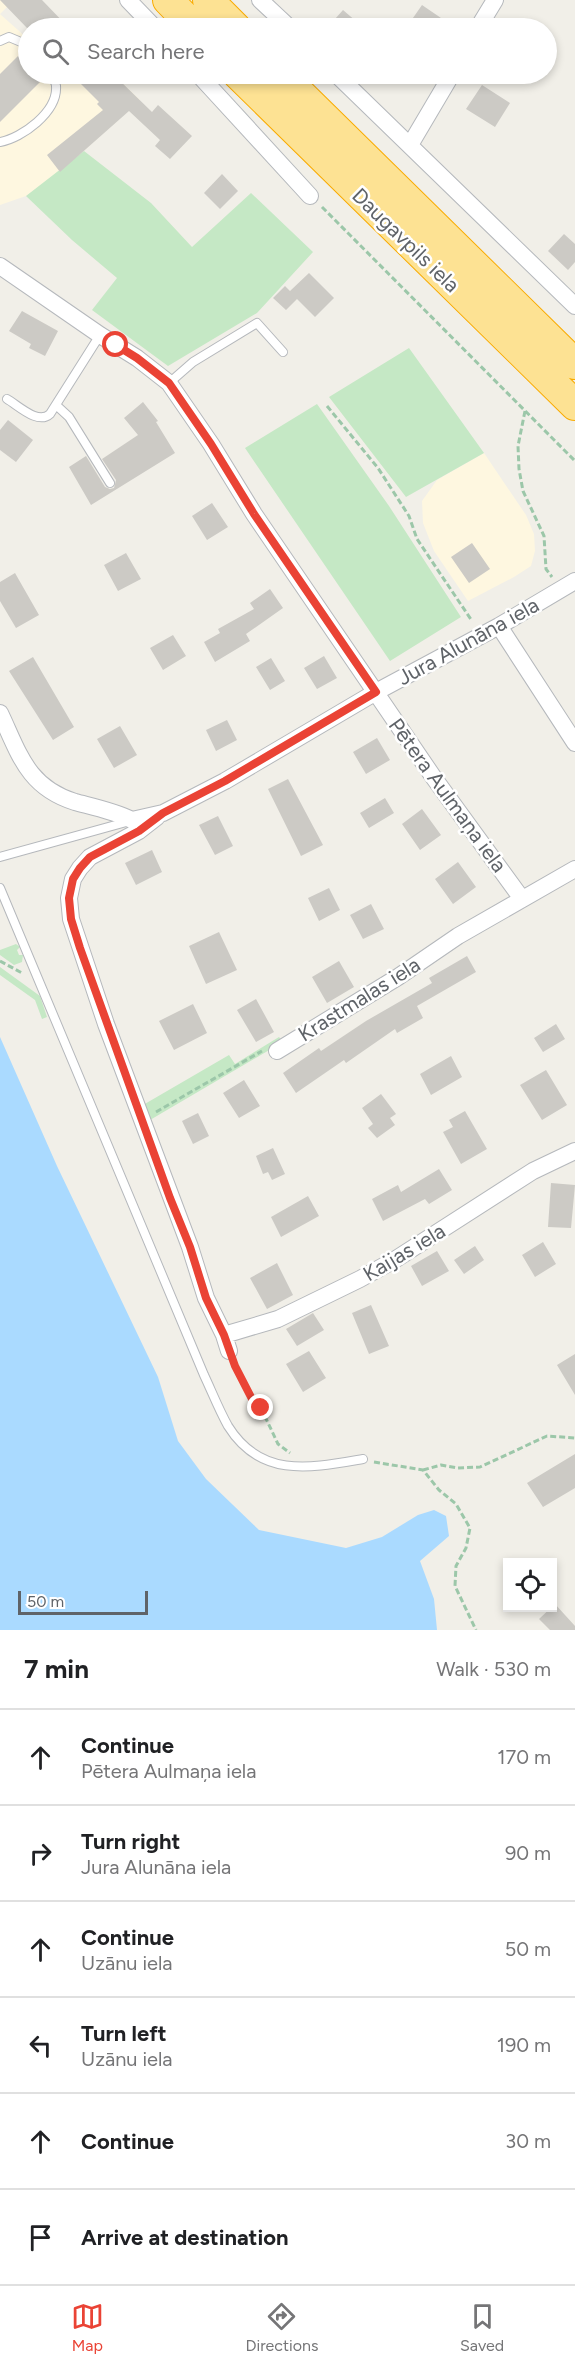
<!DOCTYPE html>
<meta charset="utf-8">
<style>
body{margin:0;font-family:Figtree,sans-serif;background:#f6f6f6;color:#202124}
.controls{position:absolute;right:18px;bottom:18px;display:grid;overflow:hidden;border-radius:0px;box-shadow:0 3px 9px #0003}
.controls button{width:54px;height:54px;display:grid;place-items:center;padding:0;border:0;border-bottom:2px solid #e0e0e0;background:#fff;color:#202124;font:30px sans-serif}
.scale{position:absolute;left:18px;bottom:15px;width:130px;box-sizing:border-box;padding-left:6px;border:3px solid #5f6368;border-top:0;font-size:16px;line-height:21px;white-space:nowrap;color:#5f6368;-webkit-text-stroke:4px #fff;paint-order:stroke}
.stop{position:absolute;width:18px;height:18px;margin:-14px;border:4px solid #ea4335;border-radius:50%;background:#fff}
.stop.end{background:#ea4335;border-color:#fff;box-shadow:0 2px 6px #0008}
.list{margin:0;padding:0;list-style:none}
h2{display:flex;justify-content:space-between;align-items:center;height:78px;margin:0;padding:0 24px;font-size:26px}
h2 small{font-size:20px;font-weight:400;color:#757577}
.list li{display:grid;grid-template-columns:39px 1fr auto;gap:18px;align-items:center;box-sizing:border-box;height:96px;padding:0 24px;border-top:2px solid #e0e0e0}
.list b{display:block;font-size:22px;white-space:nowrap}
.list p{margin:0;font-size:20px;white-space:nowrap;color:#757577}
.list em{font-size:20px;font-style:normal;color:#757577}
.icon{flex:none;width:33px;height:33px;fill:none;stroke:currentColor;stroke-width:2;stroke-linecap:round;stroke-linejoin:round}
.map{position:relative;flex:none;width:575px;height:1630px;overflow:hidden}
.search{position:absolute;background:#fff;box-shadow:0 3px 9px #0003;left:18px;right:18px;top:18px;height:66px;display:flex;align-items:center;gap:15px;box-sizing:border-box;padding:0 21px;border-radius:33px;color:#757577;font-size:22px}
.sheet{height:654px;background:#fff}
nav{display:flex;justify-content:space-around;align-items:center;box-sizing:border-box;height:84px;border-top:2px solid #e0e0e0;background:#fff;font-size:16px;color:#757577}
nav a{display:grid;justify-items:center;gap:3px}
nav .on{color:#ea4335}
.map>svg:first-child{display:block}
.commercial{fill:#fef7e0}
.green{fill:#c5e8c5}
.water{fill:#aadaff}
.building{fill:#cccac5}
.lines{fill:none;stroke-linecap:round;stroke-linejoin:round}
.lane-casing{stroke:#b5b8bc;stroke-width:10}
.street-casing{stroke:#b5b8bc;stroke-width:18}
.highway-casing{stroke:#f9ab00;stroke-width:32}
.path{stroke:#9cc7a9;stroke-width:3;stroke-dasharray:6 3;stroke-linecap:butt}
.lane{stroke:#fff;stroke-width:8}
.street{stroke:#fff;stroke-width:16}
.highway{stroke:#fde293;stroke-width:30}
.route{stroke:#ea4335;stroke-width:8}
.labels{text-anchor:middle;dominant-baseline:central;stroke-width:5;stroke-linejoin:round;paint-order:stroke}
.street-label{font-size:21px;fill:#5f6368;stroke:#fff}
</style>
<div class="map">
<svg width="575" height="1630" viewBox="0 0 575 1630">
<rect width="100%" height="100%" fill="#f1efe8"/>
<!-- commercial -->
<path class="commercial" d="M0 0H14L0 14 28 39V74H113L140 100 60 172 26 196 0 205Z
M484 453 526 515 534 534 535 551 531 566 514 577 468 601 434 551 423 523 422 501 437 480Z"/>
<!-- green -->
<path class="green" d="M84 151 151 203 192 247 251 193 313 252 257 313 168 366 92 310 117 278 72 240 26 196Z
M409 348 484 453 406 497 329 397Z
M317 404 389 506 461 617 390 661 245 448Z
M16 944 20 947 17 950 19 955H23L22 962 14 965 0 955V950Z
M0 967 40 996 47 1017 42 1019 35 1000 0 975Z
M279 1037 283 1042 150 1120 143 1105 229 1055 235 1064Z"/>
<!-- water -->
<path class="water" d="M0 1037 57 1166 158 1377 178 1441 206 1479 259 1530 346 1548 382 1537 418 1515 434 1510 446 1516 449 1536 420 1561 434 1599 437 1630H0Z"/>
<!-- building -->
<path class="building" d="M0 0H42L69 28H27Z
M422 5 441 18 434 28H406Z
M343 10 364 28H327Z
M18 56 28 67V74H35L42 80 0 122V74Z
M71 74H113L152 112 158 105 192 136 170 159 155 146 160 140 129 111 60 172 47 155 103 110 97 104 99 102Z
M482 85 510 103 495 127 466 109Z
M222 174 238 191 220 209 204 193Z
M564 234 575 244V262L568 270 548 251Z
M309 273 334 298 315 317 297 299 286 310 273 298 285 286 290 291Z
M22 311 58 331 45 356 29 348 31 344 9 331Z
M143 402 158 421 156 422 175 453 91 505 69 467 86 456 105 487 110 489 114 488 116 480 102 459 138 435 124 418Z
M8 420 33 440 16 462 0 450V430Z
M212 503 228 527 207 540 192 516Z
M472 543 490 569 469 583 451 557Z
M126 553 141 579 118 591 104 565Z
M15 573 39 615 16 628 0 601V582Z
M270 589 283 608 246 634 250 641 215 662 204 642 220 633 218 629 254 609 250 603Z
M173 635 186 656 163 670 150 648Z
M324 656 337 678 317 689 304 668Z
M33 657 74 727 53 740 9 671Z
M271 658 285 681 270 690 256 667Z
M227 720 237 740 216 751 206 730Z
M120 726 137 755 114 768 97 739Z
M377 738 390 760 366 774 353 752Z
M288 779 323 845 301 856 268 789Z
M385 798 394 813 369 828 360 813Z
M422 809 441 835 420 850 402 824Z
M218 816 233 846 215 855 199 825Z
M152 850 162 872 136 885 125 863Z
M458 862 476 887 453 904 435 879Z
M329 888 340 910 319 921 308 898Z
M371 904 384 929 363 939 350 915Z
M219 932 237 970 206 984 189 946Z
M467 956 476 972 417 1006 423 1018 397 1033 395 1029 346 1063 344 1060 296 1093 283 1073 319 1048 321 1051 366 1021 432 983 429 978Z
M339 961 354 987 327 1003 312 977Z
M256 999 274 1032 256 1042 237 1010Z
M193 1004 207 1033 174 1050 159 1021Z
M556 1024 565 1039 543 1052 534 1038Z
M451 1056 462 1077 431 1095 420 1074Z
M546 1070 567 1105 542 1120 520 1085Z
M244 1080 260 1106 239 1118 223 1093Z
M381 1094 396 1114 390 1118 395 1125 377 1138 368 1128 373 1124 362 1108Z
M465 1111 487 1149 461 1164 443 1132 453 1127 449 1120Z
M198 1113 209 1136 193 1144 182 1121Z
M273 1148 285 1174 272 1180 268 1172 263 1174 256 1156Z
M439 1169 452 1190 429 1204 425 1199 383 1221 372 1199 398 1185 401 1192Z
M551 1183 575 1185 571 1228 548 1227Z
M308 1196 319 1216 281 1237 271 1217Z
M543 1242 556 1264 535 1277 522 1255Z
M475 1246 484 1260 464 1274 454 1260Z
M437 1251 449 1271 422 1286 411 1266Z
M277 1263 293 1295 267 1309 250 1278Z
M371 1305 389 1346 369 1354 352 1313Z
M313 1313 324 1330 297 1346 286 1329Z
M309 1351 326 1378 303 1392 286 1364Z
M575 1354V1395L557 1365Z
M575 1454V1488L543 1507 527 1483Z
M555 1604 575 1626V1630H550L539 1619Z"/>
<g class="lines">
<defs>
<path id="lane" d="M0 41 9 37 28 45
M0 142C22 138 58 112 56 86 56 82 52 77 50 74
M169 383 193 362 257 323 283 352
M7 399C19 406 38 425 50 414L100 335
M56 405 69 417 110 483
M0 857 130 821
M0 888 204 1375C212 1392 219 1410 228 1426 261 1479 311 1468 363 1459"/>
<path id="street" d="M128 0 155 28
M260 0 290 28
M478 28 495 0
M198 74 310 196
M336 74 575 306
M410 145 452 74
M0 266 100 335 137 358 169 383 211 444 254 514 434 778 522 899
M499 626 575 743
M0 713C19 753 27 787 75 802 94 807 114 811 132 820L163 813 225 781 376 692 499 626 575 581
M157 817 139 831 90 857 80 868 73 879 69 898 71 919 106 1024 190 1247 206 1298 224 1335 229 1351
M277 1051 398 977 458 936 575 869
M224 1335 278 1319 360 1279 396 1259 533 1171 575 1151"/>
<path id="highway" d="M168 0 195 28
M208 0 236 28
M238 74 575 405
M280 74 575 364"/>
</defs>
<!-- lane casing -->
<use href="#lane" class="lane-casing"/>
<!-- street casing -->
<use href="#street" class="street-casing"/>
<!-- highway casing -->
<use href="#highway" class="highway-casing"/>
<!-- path -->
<path class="path" d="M322 207 575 461
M327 406 378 468 409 516 417 539 472 621
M525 411 518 446 519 469 523 491 544 536 546 569 552 577
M0 961 22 973
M156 1112 262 1051
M235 1366 259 1408 271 1410
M261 1408 278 1444 290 1453
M374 1462 423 1470 439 1490 456 1504 470 1528 466 1548 456 1566 455 1586 476 1630
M423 1470 441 1465 458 1468 480 1467 547 1436 575 1438"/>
<!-- lane -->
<use href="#lane" class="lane"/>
<!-- street -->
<use href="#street" class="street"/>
<!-- highway -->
<use href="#highway" class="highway"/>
</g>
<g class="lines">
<!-- route -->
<path class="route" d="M116 345 137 358 169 383 211 444 254 514 376 692 225 781 163 813 139 831 90 857 80 868 73 879 69 898 71 919 80 948 170 1198 190 1247 206 1298 224 1335 235 1366 252 1399 261 1408"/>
</g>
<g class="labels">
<!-- street labels -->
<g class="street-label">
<text transform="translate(406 240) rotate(44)">Daugavpils iela</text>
<text transform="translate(468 641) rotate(-29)">Jura Alunāna iela</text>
<text transform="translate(448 795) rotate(54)">Pētera Aulmaņa iela</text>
<text transform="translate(359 999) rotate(-32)">Krastmalas iela</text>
<text transform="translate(404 1252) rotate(-31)">Kaijas iela</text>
</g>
</g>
</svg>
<div class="controls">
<button><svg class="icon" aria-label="locate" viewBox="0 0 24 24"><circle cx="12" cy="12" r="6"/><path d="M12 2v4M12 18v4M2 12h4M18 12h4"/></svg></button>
</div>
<div class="scale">50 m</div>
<div class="stop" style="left:116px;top:345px"></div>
<div class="stop end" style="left:261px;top:1408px"></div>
<div class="search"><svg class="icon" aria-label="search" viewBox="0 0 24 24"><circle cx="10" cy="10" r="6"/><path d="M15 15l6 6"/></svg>Search here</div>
</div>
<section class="sheet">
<h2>7 min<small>Walk · 530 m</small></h2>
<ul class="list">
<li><svg class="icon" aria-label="ahead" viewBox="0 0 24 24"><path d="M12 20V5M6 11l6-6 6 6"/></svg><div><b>Continue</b><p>Pētera Aulmaņa iela</p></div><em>170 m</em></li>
<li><svg class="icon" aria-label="right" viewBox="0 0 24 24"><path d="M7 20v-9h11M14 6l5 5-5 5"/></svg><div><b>Turn right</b><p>Jura Alunāna iela</p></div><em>90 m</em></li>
<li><svg class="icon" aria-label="ahead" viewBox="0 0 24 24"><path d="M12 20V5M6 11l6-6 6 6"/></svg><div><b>Continue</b><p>Uzānu iela</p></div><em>50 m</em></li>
<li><svg class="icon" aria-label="left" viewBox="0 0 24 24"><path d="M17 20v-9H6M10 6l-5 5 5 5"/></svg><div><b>Turn left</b><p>Uzānu iela</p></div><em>190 m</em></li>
<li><svg class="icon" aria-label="ahead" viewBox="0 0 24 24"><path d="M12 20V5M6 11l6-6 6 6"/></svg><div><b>Continue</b></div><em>30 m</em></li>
<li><svg class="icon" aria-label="arrive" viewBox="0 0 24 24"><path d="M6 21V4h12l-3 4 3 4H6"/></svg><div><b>Arrive at destination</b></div></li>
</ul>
</section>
<nav>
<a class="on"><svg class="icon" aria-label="map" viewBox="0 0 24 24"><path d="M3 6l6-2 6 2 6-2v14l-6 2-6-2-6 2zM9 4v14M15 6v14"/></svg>Map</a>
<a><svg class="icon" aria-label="directions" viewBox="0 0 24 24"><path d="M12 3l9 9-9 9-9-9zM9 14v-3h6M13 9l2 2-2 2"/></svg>Directions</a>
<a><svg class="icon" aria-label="saved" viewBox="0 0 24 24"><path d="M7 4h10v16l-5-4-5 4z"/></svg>Saved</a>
</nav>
